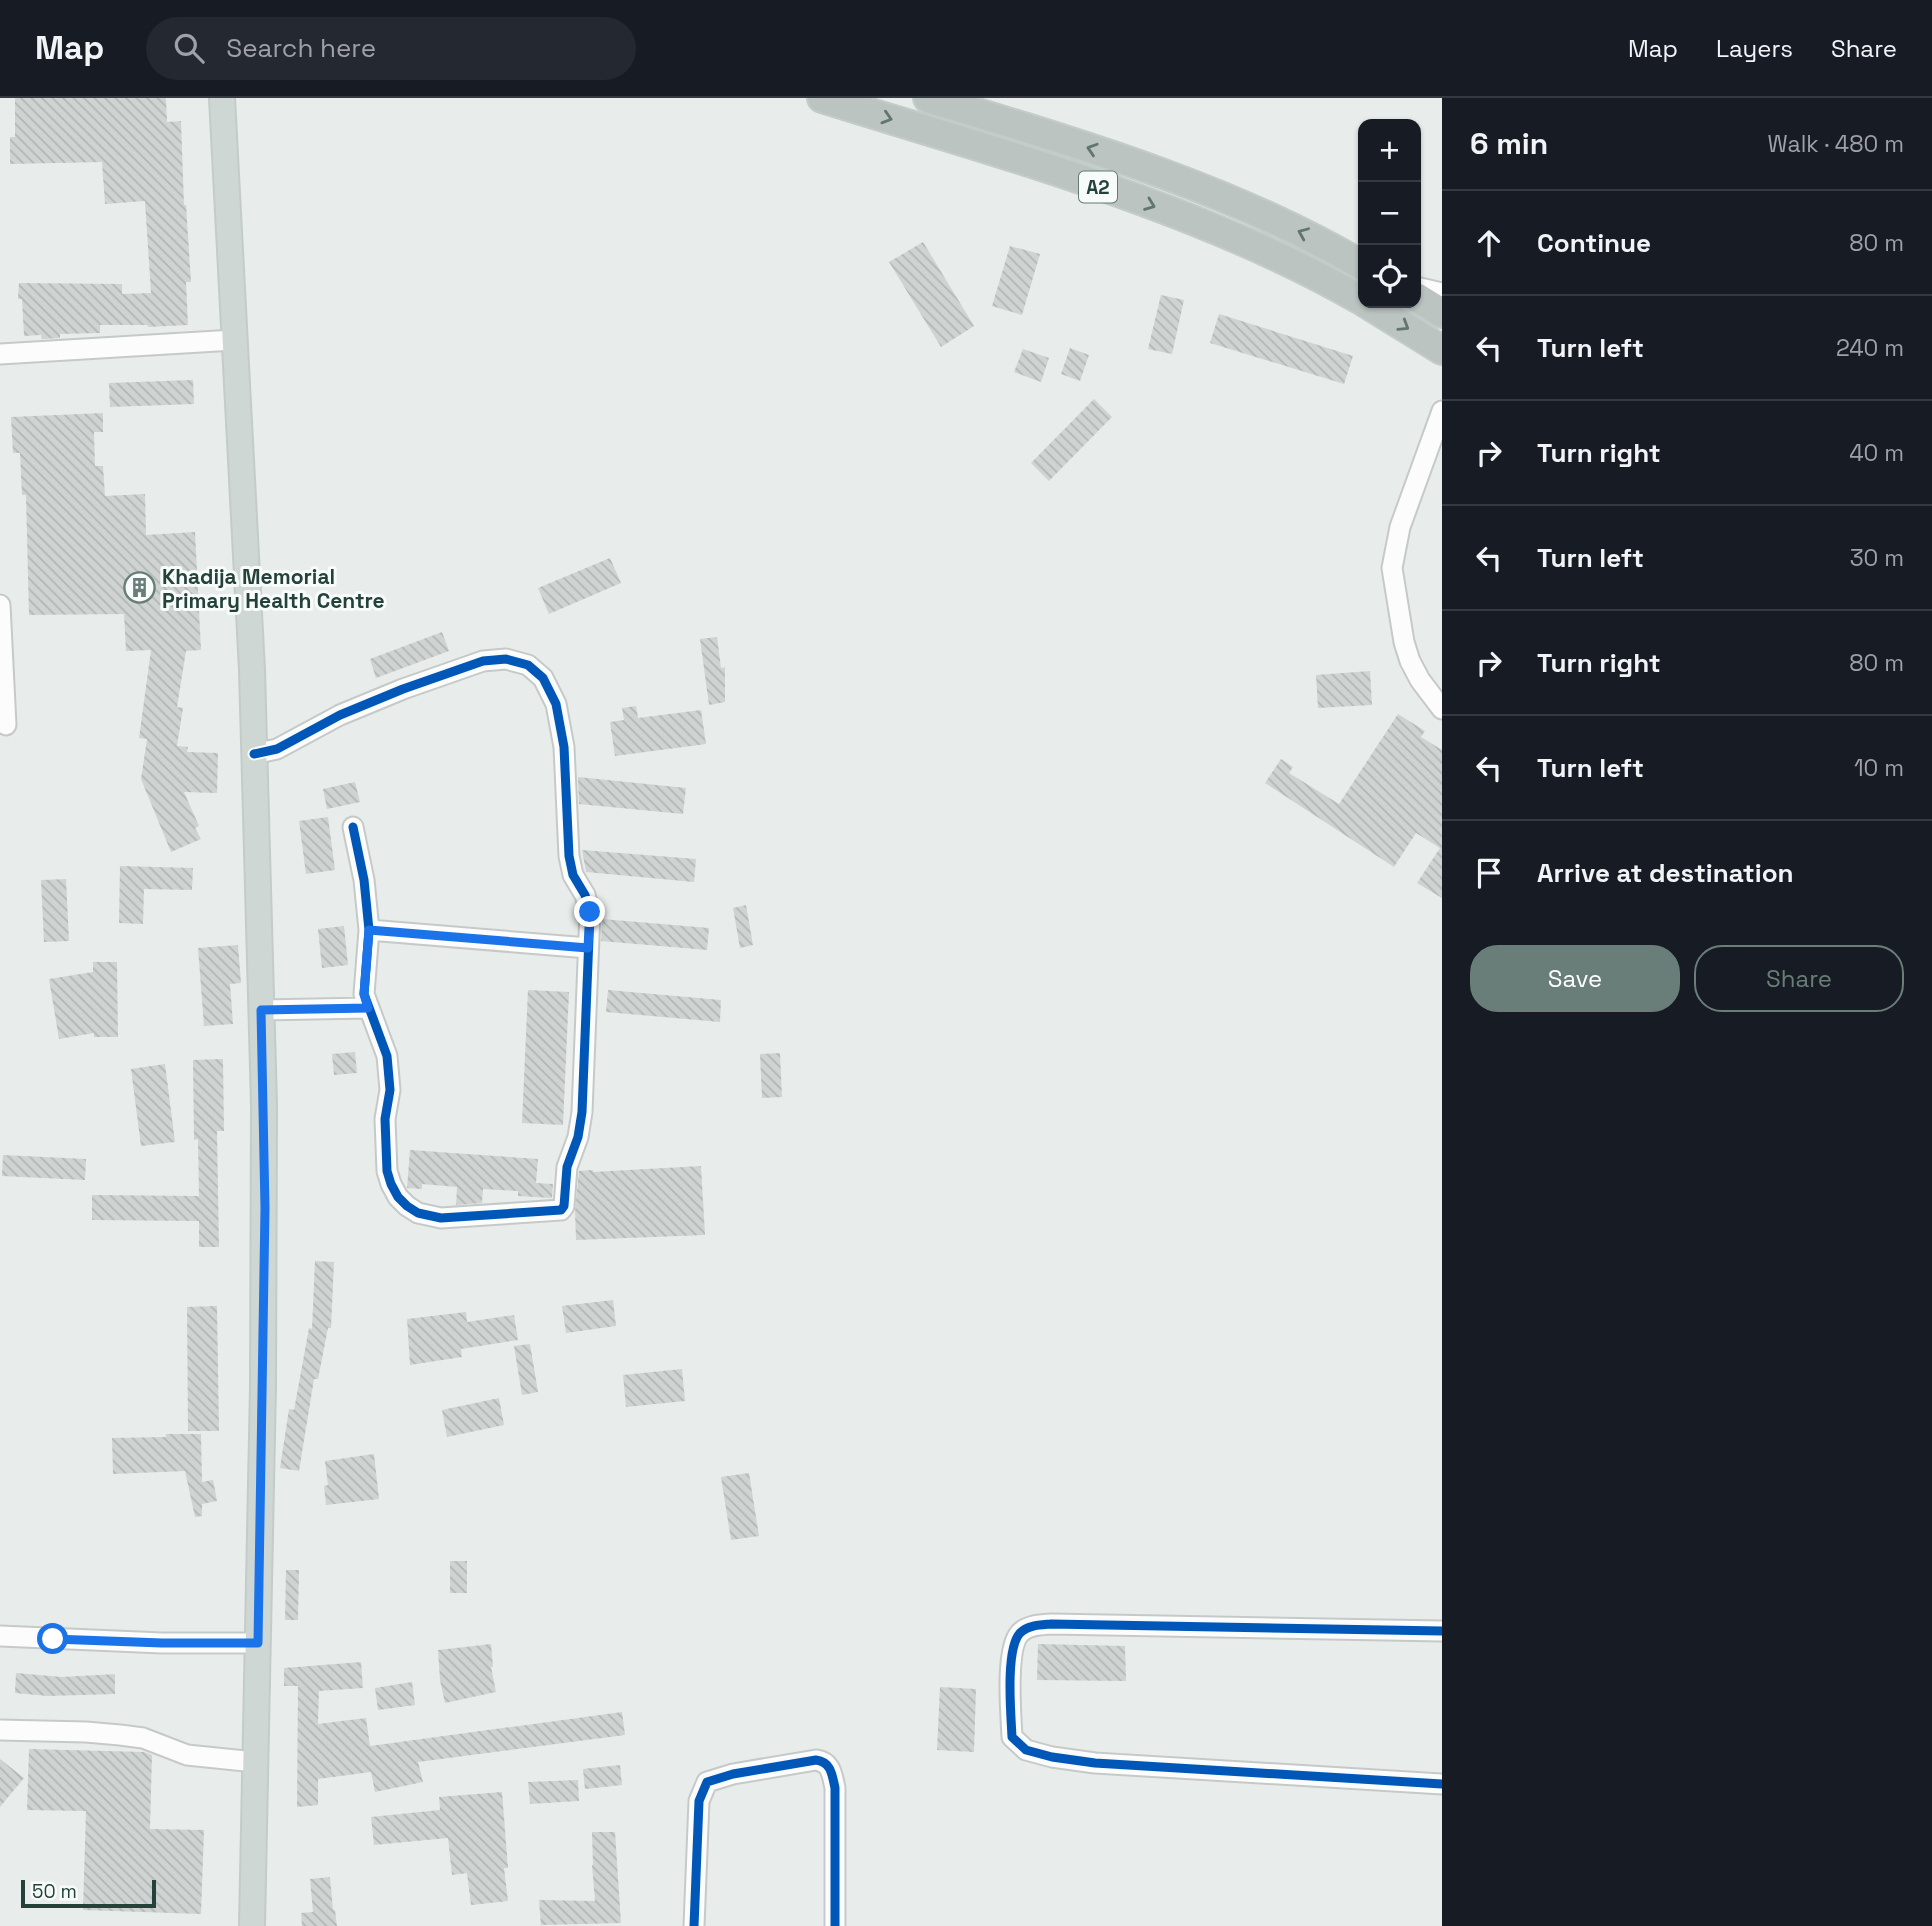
<!DOCTYPE html>
<meta charset="utf-8">
<style>
body{margin:0;font-family:"Space Grotesk",sans-serif;background:#242831;color:#f1f3f6}
.controls{position:absolute;right:21px;top:21px;display:grid;overflow:hidden;border-radius:14px;box-shadow:0 2px 5px #0004}
.controls button{width:63px;height:63px;display:grid;place-items:center;padding:0;border:0;border-bottom:2px solid #363941;background:#171b24;color:#f1f3f6;font:35px sans-serif}
.scale{position:absolute;left:21px;bottom:18px;width:135px;box-sizing:border-box;padding-left:7px;border:4px solid #24423a;border-top:0;font-size:19px;line-height:24px;white-space:nowrap;color:#24423a;-webkit-text-stroke:5px #f7fbf9;paint-order:stroke}
.stop{position:absolute;width:21px;height:21px;margin:-16px;border:5px solid #1a73e8;border-radius:50%;background:#fff}
.stop.end{background:#1a73e8;border-color:#fff;box-shadow:0 2px 7px #0008}
.list{margin:0;padding:0;list-style:none}
h2{display:flex;justify-content:space-between;align-items:center;height:91px;margin:0;padding:0 28px;font-size:30px}
h2 small{font-size:23px;font-weight:400;color:#9ea1a6}
.list li{display:grid;grid-template-columns:46px 1fr auto;gap:21px;align-items:center;box-sizing:border-box;height:105px;padding:0 28px;border-top:2px solid #363941}
.list b{display:block;font-size:26px;white-space:nowrap}
.list em{font-size:23px;font-style:normal;color:#9ea1a6}
.actions{display:flex;gap:14px;padding:21px 28px}
.actions a{flex:1;padding:16px 0;border:2px solid #697e78;border-radius:28px;text-align:center;font-size:24px;color:#697e78}
.actions .main{background:#697e78;color:#fff}
.icon{flex:none;width:38px;height:38px;fill:none;stroke:currentColor;stroke-width:2;stroke-linecap:round;stroke-linejoin:round}
.map{position:relative;flex:none;width:1442px;height:1828px;overflow:hidden}
header{display:flex;align-items:center;gap:42px;box-sizing:border-box;height:98px;padding:0 35px;background:#171b24;border-bottom:2px solid #363941}
header strong{font-size:33px}
nav{display:flex;gap:38px;margin-inline-start:auto;font-size:24px}
.search{width:490px;height:63px;background:#242831;display:flex;align-items:center;gap:18px;box-sizing:border-box;padding:0 24px;border-radius:38px;color:#9ea1a6;font-size:26px}
main{display:flex}
aside{flex:1;background:#171b24}
.map>svg:first-child{display:block}
.building{fill:url(#building-back-hatch)}
.lines{fill:none;stroke-linecap:round;stroke-linejoin:round}
.minor-casing{stroke:#c5cac8;stroke-width:23}
.major-casing{stroke:#c3ccc9;stroke-width:28}
.highway-casing{stroke:#c3ccc9;stroke-width:32}
.minor{stroke:#fcfcfc;stroke-width:19}
.major{stroke:#cfd7d5;stroke-width:24}
.highway{stroke:#bcc4c2;stroke-width:28}
.cycleway-casing{stroke:#f7fbf9;stroke-width:13}
.cycleway{stroke:#0057b8;stroke-width:9}
.oneway{stroke:#617670}
.route{stroke:#1a73e8;stroke-width:9}
.labels{text-anchor:middle;dominant-baseline:central;stroke-width:6;stroke-linejoin:round;paint-order:stroke}
.shield{fill:#f7fbf9;stroke:#637a73;stroke-width:2}
.shield-label{font-size:19px;font-weight:bold;fill:#24423a}
.poi-label{font-size:21px;font-weight:bold;fill:#24423a;stroke:#f7fbf9;text-anchor:start}
</style>
<header>
<strong>Map</strong>
<div class="search"><svg class="icon" aria-label="search" viewBox="0 0 24 24"><circle cx="10" cy="10" r="6"/><path d="M15 15l6 6"/></svg>Search here</div>
<nav><a>Map</a><a>Layers</a><a>Share</a></nav>
</header>
<main>
<div class="map">
<svg width="1442" height="1828" viewBox="0 0 1442 1828">
<defs>
<pattern id="building-back-hatch" width="6" height="6" patternUnits="userSpaceOnUse" patternTransform="scale(1.75)"><rect width="6" height="6" fill="#cfd4d2"/><path d="M-1 5l2 2M0 0l6 6M5-1l2 2" fill="none" stroke="#b2b7b5"/></pattern>
</defs>
<rect width="100%" height="100%" fill="#e8edeb"/>
<!-- building -->
<path class="building" d="M15 0H166L167 24 181 23 184 107H186L191 184H186L188 227 148 229V227H100V235L60 236V240L42 241 41 237 24 238 22 201H18L19 185 122 186V196L151 195 145 103 105 106 102 64 10 66V39H15Z
M923 144 974 228 941 249 889 164Z
M1010 148 1040 156 1022 217 992 208Z
M1161 197 1184 202 1172 256 1148 251Z
M1219 216 1353 258 1344 286 1210 245Z
M1070 250 1089 257 1080 283 1061 276Z
M1023 251 1049 260 1041 284 1014 274Z
M193 282 194 306 110 309 109 285Z
M1094 301 1112 319 1049 383 1031 365Z
M103 315V334H94L95 368H103L105 398 145 396 146 437 195 434 201 552 186 553 177 609 183 610 177 648 188 649 187 654 218 655 217 695 184 694 199 728 195 730 201 741 171 754 141 681 147 641 139 640 151 552 126 553 124 516 29 517 26 397H22L20 355H13L11 319Z
M610 460 621 485 549 516 538 490Z
M442 534 449 553 376 580 370 561Z
M717 539 721 570 725 569V604L709 607 700 541Z
M1370 573 1372 607 1318 610 1316 577Z
M636 608 638 620 701 612 706 646 615 658 610 624 624 622 622 610Z
M1398 616 1425 633 1421 639 1442 652V800L1417 785 1440 750 1416 735 1394 769 1265 685 1281 661 1293 669 1289 675 1339 706Z
M578 679 686 690 683 716 579 706Z
M355 684 360 704 327 711 323 691Z
M328 719 335 772 306 776 299 723Z
M582 752 696 761 694 784 586 774Z
M120 768 193 770 192 792 144 791 143 826 119 825Z
M66 781 69 843 44 844 41 782Z
M746 807 753 847 740 850 733 810Z
M602 821 709 830 707 852 601 843Z
M344 828 348 867 322 870 318 831Z
M238 847 241 885 230 886 233 926 204 928 198 850Z
M93 864H117L118 939H94V935L59 941 49 881 93 874Z
M528 892 569 894 563 1027 522 1025Z
M608 892 721 902 720 924 606 914Z
M355 954 357 975 334 977 332 956Z
M780 955 782 999 762 1000 760 956Z
M223 961 224 1033H217L219 1149H199V1123L92 1122V1097L199 1098 198 1041 194 1042 193 962Z
M165 966 175 1044 141 1048 131 971Z
M410 1052 538 1061 536 1085 553 1086 552 1100 518 1098V1093L483 1091 482 1105 456 1107 457 1089 422 1086V1091L407 1090Z
M3 1057 86 1061 85 1082 2 1078Z
M701 1068 705 1137 576 1142 575 1113 579 1073 593 1072V1074Z
M315 1163 334 1164 331 1230H328L318 1281H314L299 1373 280 1370 289 1311 294 1312 309 1230 312 1231Z
M613 1202 616 1228 566 1235 562 1208Z
M217 1208 219 1333H188L187 1209Z
M466 1214 467 1224 514 1217 518 1242 461 1251 462 1259 410 1267 407 1221Z
M530 1246 538 1294 522 1297 514 1248Z
M682 1271 685 1303 626 1309 623 1277Z
M499 1300 504 1327 447 1339 442 1312Z
M166 1336H201L202 1384 213 1382 217 1403 202 1406V1418L195 1419 185 1373 113 1376 112 1340 166 1339Z
M374 1356 379 1401 326 1407 324 1388 328 1387 325 1363Z
M749 1375 759 1438 731 1442 721 1379Z
M450 1463H467V1495H450Z
M286 1472H299L298 1522H285Z
M491 1546 493 1569H491L496 1594 445 1605 440 1582 438 1552Z
M1038 1546 1125 1548 1126 1583 1037 1582Z
M361 1564 363 1590 319 1593 318 1626 366 1620 370 1648 622 1614 625 1637 418 1664 423 1684 375 1694 371 1674 318 1681V1707L297 1709 298 1588H284V1570Z
M16 1575 62 1579 115 1576V1596L48 1598 15 1595Z
M412 1584 415 1607 378 1612 375 1590Z
M940 1589 976 1591 974 1654 937 1652Z
M29 1651 144 1654 152 1657 150 1731 204 1732 201 1816 83 1812 86 1713 27 1712Z
M0 1661 24 1680 0 1709Z
M620 1667 622 1687 585 1691 583 1671Z
M578 1682 579 1703 530 1706 528 1684Z
M502 1694 508 1770H504L508 1803 471 1807 467 1775 452 1777 448 1740 374 1747 371 1719 440 1712 439 1699Z
M592 1734H615L621 1825 541 1827 539 1802 595 1803 592 1767H593Z
M330 1779 333 1812H335L337 1828H302L301 1815 313 1814 310 1781Z"/>
<g class="lines">
<defs>
<path id="minor" d="M1416 189 1442 195
M0 256 234 242
M1442 313 1400 429 1392 470 1404 544 1410 563 1420 582 1442 611
M0 507 6 627
M254 656 277 651 340 617 403 591 483 563 506 561 528 567 543 580 556 606 564 649 569 758 573 777 585 797 590 814 582 1014 578 1039 567 1069 564 1108 561 1112 441 1120 418 1115 407 1108 398 1099 391 1086 387 1073 385 1021 390 992 387 958 364 896 369 832 364 782 353 729
M369 832 588 850
M261 912 368 910
M1442 1533 1051 1526C1040 1527 1028 1527 1020 1535 1005 1551 1011 1617 1012 1639L1026 1652 1052 1659 1095 1665 1442 1686
M0 1538 162 1545H258
M0 1632 86 1634 120 1637 143 1640 187 1657 255 1664
M694 1828 699 1703 707 1684 733 1676 816 1662C831 1664 832 1676 835 1690V1828"/>
<path id="major" d="M222 0 252 572 264 1007 263 1288 252 1828"/>
<path id="highway" d="M822 0C1001 56 1201 109 1363 203
M928 0C1076 45 1229 89 1363 168
M1416 199 1442 215
M1366 205 1442 252"/>
</defs>
<!-- minor casing -->
<use href="#minor" class="minor-casing"/>
<!-- major casing -->
<use href="#major" class="major-casing"/>
<!-- highway casing -->
<use href="#highway" class="highway-casing"/>
<!-- minor -->
<use href="#minor" class="minor"/>
<!-- major -->
<use href="#major" class="major"/>
<!-- highway -->
<use href="#highway" class="highway"/>
<defs>
<path id="cycleway" d="M254 656 277 651 340 617 403 591 483 563 506 561 528 567 543 580 556 606 564 649 569 758 573 777 585 797 590 814 582 1014 578 1039 567 1069 564 1108 561 1112 441 1120 418 1115 407 1108 398 1099 391 1086 387 1073 385 1021 390 992 387 958 364 896 369 832 364 782 353 729
M1442 1533 1051 1526C1040 1527 1028 1527 1020 1535 1005 1551 1011 1617 1012 1639L1026 1652 1052 1659 1095 1665 1442 1686
M694 1828 699 1703 707 1684 733 1676 816 1662C831 1664 832 1676 835 1690V1828"/>
</defs>
<!-- cycleway casing -->
<use href="#cycleway" class="cycleway-casing"/>
<!-- cycleway -->
<use href="#cycleway" class="cycleway"/>
</g>
<!-- one-way arrows -->
<defs><path id="oneway-chevron" d="M-2-3.5L2.5 0L-2 3.5" fill="none" stroke-width="1.6" stroke-linecap="round" stroke-linejoin="round" transform="scale(1.75)"/></defs>
<g class="oneway">
<use href="#oneway-chevron" transform="translate(887 20) rotate(17)"/>
<use href="#oneway-chevron" transform="translate(1092 51) rotate(-162)"/>
<use href="#oneway-chevron" transform="translate(1150 107) rotate(21)"/>
<use href="#oneway-chevron" transform="translate(1303 135) rotate(-157)"/>
<use href="#oneway-chevron" transform="translate(1404 228) rotate(32)"/>
</g>
<g class="lines">
<!-- route -->
<path class="route" d="M53 1541 162 1545H258L265 1110 261 912 368 910 364 896 369 832 588 850 590 814"/>
</g>
<!-- icons -->
<defs>
<symbol id="building-ring" viewBox="-11 -11 22 22"><circle r="9.5" fill="#f7fbf9" stroke="#697e78" stroke-width="1.5"/><path d="M-4-6H4V6H1V3H-1V6H-4ZM-2.5-4.3h1.7v1.8h-1.7ZM.8-4.3h1.7v1.8H.8ZM-2.5-1h1.7V.8h-1.7ZM.8-1h1.7V.8H.8Z" fill="#697e78"/></symbol>
</defs>
<g fill-rule="evenodd">
<use href="#building-ring" x="122" y="472" width="35" height="35"/>
</g>
<g class="labels">
<!-- shield labels -->
<rect class="shield" x="1079" y="73.5" width="38" height="31" rx="5"/>
<g class="shield-label">
<text x="1098" y="89">A2</text>
</g>
<!-- poi labels -->
<g class="poi-label">
<text x="162" y="478">Khadija Memorial<tspan x="162" dy="24">Primary Health Centre</tspan></text>
</g>
</g>
</svg>
<div class="controls">
<button>+</button>
<button>−</button>
<button><svg class="icon" aria-label="locate" viewBox="0 0 24 24"><circle cx="12" cy="12" r="6"/><path d="M12 2v4M12 18v4M2 12h4M18 12h4"/></svg></button>
</div>
<div class="scale">50 m</div>
<div class="stop" style="left:53px;top:1541px"></div>
<div class="stop end" style="left:590px;top:814px"></div>
</div>
<aside>
<h2>6 min<small>Walk · 480 m</small></h2>
<ul class="list">
<li><svg class="icon" aria-label="ahead" viewBox="0 0 24 24"><path d="M12 20V5M6 11l6-6 6 6"/></svg><div><b>Continue</b></div><em>80 m</em></li>
<li><svg class="icon" aria-label="left" viewBox="0 0 24 24"><path d="M17 20v-9H6M10 6l-5 5 5 5"/></svg><div><b>Turn left</b></div><em>240 m</em></li>
<li><svg class="icon" aria-label="right" viewBox="0 0 24 24"><path d="M7 20v-9h11M14 6l5 5-5 5"/></svg><div><b>Turn right</b></div><em>40 m</em></li>
<li><svg class="icon" aria-label="left" viewBox="0 0 24 24"><path d="M17 20v-9H6M10 6l-5 5 5 5"/></svg><div><b>Turn left</b></div><em>30 m</em></li>
<li><svg class="icon" aria-label="right" viewBox="0 0 24 24"><path d="M7 20v-9h11M14 6l5 5-5 5"/></svg><div><b>Turn right</b></div><em>80 m</em></li>
<li><svg class="icon" aria-label="left" viewBox="0 0 24 24"><path d="M17 20v-9H6M10 6l-5 5 5 5"/></svg><div><b>Turn left</b></div><em>10 m</em></li>
<li><svg class="icon" aria-label="arrive" viewBox="0 0 24 24"><path d="M6 21V4h12l-3 4 3 4H6"/></svg><div><b>Arrive at destination</b></div></li>
</ul>
<div class="actions"><a class="main">Save</a><a>Share</a></div>
</aside>
</main>
